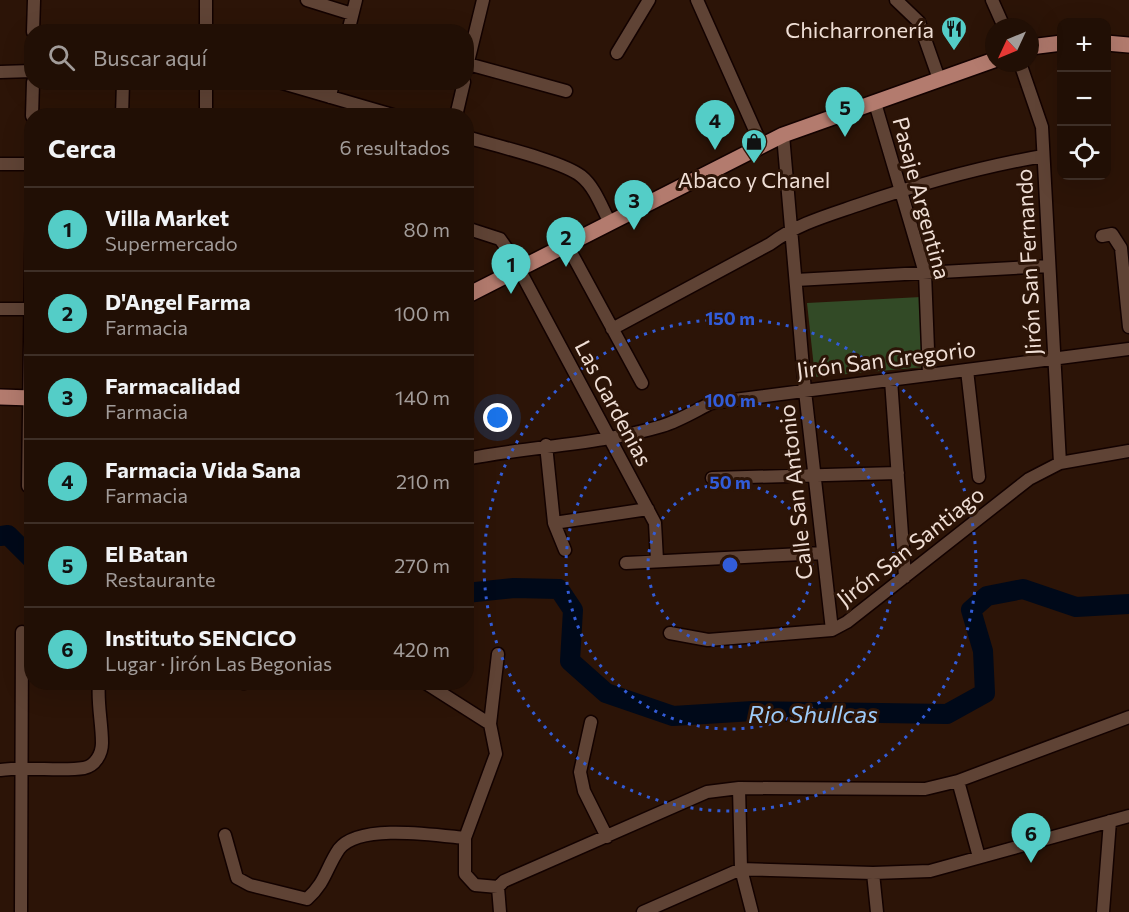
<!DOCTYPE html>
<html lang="es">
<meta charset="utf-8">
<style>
body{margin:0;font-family:Commissioner,sans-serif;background:#29180f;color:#f1f3f6}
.controls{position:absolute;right:18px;top:18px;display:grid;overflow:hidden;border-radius:12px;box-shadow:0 6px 24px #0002}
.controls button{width:54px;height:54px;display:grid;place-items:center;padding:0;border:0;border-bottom:2px solid #3e2f27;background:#210f05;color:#f1f3f6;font:30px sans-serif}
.compass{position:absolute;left:985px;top:18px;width:54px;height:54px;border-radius:50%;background:#210f05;box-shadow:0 6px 24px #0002;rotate:226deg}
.you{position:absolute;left:498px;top:418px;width:21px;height:21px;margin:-15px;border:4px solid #fff;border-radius:50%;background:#1a73e8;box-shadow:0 0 0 9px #1a73e833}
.badge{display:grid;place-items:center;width:39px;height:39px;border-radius:50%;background:#54cdc7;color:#111;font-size:20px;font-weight:700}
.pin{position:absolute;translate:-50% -50px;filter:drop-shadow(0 2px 3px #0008)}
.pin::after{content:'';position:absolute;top:32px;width:21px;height:18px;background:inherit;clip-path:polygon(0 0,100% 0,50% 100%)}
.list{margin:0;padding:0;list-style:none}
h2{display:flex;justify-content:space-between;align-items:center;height:78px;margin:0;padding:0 24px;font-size:26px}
h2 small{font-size:20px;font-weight:400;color:#a29c9a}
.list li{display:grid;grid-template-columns:39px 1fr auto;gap:18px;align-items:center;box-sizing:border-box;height:84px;padding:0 24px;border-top:2px solid #3e2f27}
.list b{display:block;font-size:22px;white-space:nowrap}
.list p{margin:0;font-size:20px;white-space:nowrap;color:#a29c9a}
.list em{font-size:20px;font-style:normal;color:#a29c9a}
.icon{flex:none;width:33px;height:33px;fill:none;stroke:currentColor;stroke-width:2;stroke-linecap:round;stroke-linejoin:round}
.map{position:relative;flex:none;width:1129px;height:912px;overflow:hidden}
.search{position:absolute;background:#210f05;box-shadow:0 6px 24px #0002;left:24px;top:24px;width:450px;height:66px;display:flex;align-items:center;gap:15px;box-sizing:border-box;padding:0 21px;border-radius:24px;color:#a29c9a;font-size:22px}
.panel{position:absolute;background:#210f05;box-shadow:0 6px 24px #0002;left:24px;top:108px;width:450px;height:582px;border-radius:24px}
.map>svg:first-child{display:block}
.green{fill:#324a26}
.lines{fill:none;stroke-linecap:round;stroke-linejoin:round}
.river{stroke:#000919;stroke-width:20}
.minor-casing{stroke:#130200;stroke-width:15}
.major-casing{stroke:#130200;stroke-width:18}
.minor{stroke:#5f4335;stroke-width:12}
.major{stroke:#b37b6e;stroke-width:15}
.ring{fill:none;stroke:#325cd8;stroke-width:3;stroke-dasharray:3 6}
.labels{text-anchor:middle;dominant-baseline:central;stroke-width:6;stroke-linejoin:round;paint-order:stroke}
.poi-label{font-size:22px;fill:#efded5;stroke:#2c1407;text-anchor:end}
.street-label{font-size:22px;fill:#efded5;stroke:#2c1407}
.water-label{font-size:24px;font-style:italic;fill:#9dcbf9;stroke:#2c1407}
.centre{fill:#325cd8;stroke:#2c1407;stroke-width:3}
.ring-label{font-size:18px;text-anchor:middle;font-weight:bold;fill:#325cd8;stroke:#2c1407;stroke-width:6;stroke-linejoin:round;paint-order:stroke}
</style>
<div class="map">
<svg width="1129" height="912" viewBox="0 0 1129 912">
<rect width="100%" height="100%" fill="#2c1407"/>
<!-- green -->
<path class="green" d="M921 297 924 367 815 377 807 303Z"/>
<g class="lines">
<!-- river -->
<path class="river" d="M0 536 8 535 32 559
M466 593 514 588 559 589 573 610 570 661 606 693 673 716 753 711 947 714 985 693 983 651 971 610 987 596 1023 589 1076 607 1129 604"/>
<defs>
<path id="minor" d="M307 0 352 14
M697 0 762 146
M896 0 919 22 939 79
M992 0 1004 27
M33 32 34 0
M206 32V0
M348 32 356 0
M617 53 649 0
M1020 63 1042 127 1060 463
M468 64 566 91
M466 70 483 0
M0 72 32 71
M279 82 396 116
M330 97 333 82
M875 103 925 273 929 375
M32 116 33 82
M122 116 123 82
M206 116V82
M456 116 464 82
M783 135 805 391 832 630
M466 137C493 145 562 161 581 176 595 187 602 208 610 223
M0 164H32
M466 228 500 239 512 256 655 523 657 560
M1102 236 1112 234 1121 248 1129 327
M567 245 642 383
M796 280 1049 266
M0 309H32
M612 329 770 244C797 224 826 216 858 205 919 184 980 167 1043 156
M967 370 979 477
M891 380 905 577
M546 445 554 523 565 550
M466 459C531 446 598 445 662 426 679 421 695 411 711 403L1129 349
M712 478 898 473
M28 486 32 196
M554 523 648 509
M626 563 823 553
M670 633 708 640 832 630 847 622 1029 479 1060 463 1129 451
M424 682 490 724
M243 683 249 682
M591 722 580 772 584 791 607 837
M0 770C27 766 61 772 84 768 95 766 102 754 102 743 102 723 97 703 99 682
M958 781 979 857
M739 788 741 869 752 912
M225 835 237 878 250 885 307 899C326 882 326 868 339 849 359 823 435 835 465 838
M873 873 877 912
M498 887 475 885 465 874V838L496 754 490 724 498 654
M21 912 22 632
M500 912 498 887 504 881 707 792 739 788 925 789 958 781 1129 717
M643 912 741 869 873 873 930 871 1129 816
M1103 912 1110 821"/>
<path id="major" d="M1106 43 1129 45
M1030 47 1062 43
M466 296 783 135 994 60
M0 397 32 398"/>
</defs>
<!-- minor casing -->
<use href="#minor" class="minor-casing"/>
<!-- major casing -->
<use href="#major" class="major-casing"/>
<!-- minor -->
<use href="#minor" class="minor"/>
<!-- major -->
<use href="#major" class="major"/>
</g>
<!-- distance rings -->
<g class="ring">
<circle cx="730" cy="565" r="82"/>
<circle cx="730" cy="565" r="164"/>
<circle cx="730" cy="565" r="246"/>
</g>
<!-- icons -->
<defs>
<symbol id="restaurant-pin" viewBox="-11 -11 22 30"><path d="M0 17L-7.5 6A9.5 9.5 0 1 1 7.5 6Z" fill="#54cdc7" stroke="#2c1407"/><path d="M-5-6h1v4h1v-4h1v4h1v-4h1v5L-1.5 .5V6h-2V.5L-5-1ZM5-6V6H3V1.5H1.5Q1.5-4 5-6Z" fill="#111"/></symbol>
<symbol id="shop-pin" viewBox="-11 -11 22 30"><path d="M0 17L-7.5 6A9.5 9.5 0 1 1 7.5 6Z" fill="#54cdc7" stroke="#2c1407"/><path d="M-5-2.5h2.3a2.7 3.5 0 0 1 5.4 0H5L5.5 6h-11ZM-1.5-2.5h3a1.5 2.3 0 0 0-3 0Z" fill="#111"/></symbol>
</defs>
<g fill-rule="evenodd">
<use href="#restaurant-pin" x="939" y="14" width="30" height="40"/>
<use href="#shop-pin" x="739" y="127" width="30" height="40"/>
</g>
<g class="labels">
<!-- poi labels -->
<g class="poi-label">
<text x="934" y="29">Chicharronería</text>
<text x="754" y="179" text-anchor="middle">Abaco y Chanel</text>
</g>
<!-- street labels -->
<g class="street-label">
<text transform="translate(922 198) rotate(75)">Pasaje Argentina</text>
<text transform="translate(1028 262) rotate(-93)">Jirón San Fernando</text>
<text transform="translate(886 359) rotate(-7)">Jirón San Gregorio</text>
<text transform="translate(614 403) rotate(62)">Las Gardenias</text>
<text transform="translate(795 492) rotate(-96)">Calle San Antonio</text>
<text transform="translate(910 546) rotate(-38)">Jirón San Santiago</text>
</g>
<!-- water labels -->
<g class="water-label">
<text x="813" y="713">Rio Shullcas</text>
</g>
</g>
<circle cx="730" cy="565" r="9" class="centre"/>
<g class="ring-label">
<text x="730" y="325">150 m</text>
<text x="730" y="407">100 m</text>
<text x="730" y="489">50 m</text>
</g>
</svg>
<div class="controls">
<button>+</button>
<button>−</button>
<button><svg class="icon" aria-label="locate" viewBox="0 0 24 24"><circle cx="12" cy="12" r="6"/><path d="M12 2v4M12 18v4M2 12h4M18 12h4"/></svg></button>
</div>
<svg class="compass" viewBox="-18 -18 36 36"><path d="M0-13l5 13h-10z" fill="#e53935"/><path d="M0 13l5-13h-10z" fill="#a29c9a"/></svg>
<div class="you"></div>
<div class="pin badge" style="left:511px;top:294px">1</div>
<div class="pin badge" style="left:566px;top:267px">2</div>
<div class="pin badge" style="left:634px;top:230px">3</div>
<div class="pin badge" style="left:715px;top:150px">4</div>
<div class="pin badge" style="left:845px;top:137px">5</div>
<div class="pin badge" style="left:1031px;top:863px">6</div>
<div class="search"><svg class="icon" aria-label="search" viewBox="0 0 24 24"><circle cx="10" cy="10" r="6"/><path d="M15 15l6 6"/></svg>Buscar aquí</div>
<section class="panel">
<h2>Cerca<small>6 resultados</small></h2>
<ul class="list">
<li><span class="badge">1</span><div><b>Villa Market</b><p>Supermercado</p></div><em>80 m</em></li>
<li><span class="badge">2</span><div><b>D'Angel Farma</b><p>Farmacia</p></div><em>100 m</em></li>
<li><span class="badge">3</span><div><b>Farmacalidad</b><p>Farmacia</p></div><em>140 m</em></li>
<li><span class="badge">4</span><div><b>Farmacia Vida Sana</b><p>Farmacia</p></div><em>210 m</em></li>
<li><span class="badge">5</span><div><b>El Batan</b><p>Restaurante</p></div><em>270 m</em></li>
<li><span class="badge">6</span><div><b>Instituto SENCICO</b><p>Lugar · Jirón Las Begonias</p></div><em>420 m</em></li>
</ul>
</section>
</div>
